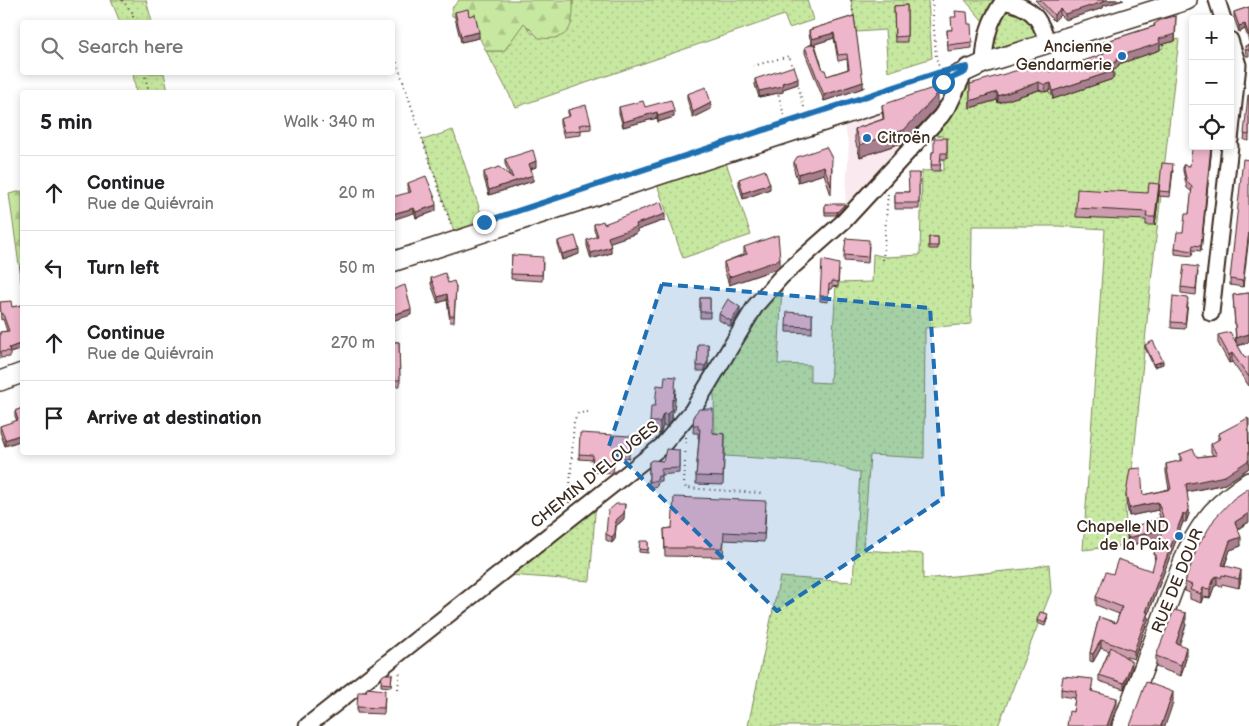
<!DOCTYPE html>
<meta charset="utf-8">
<style>
body{margin:0;font-family:"Balsamiq Sans",sans-serif;background:#f6f6f6;color:#202124}
.controls{position:absolute;right:15px;top:15px;display:grid;overflow:hidden;border-radius:5px;box-shadow:0 2px 8px #0003}
.controls button{width:45px;height:45px;display:grid;place-items:center;padding:0;border:0;border-bottom:1px solid #e0e0e0;background:#fff;color:#202124;font:25px sans-serif}
.stop{position:absolute;width:15px;height:15px;margin:-11px;border:4px solid #1f6fb2;border-radius:50%;background:#fff}
.stop.end{background:#1f6fb2;border-color:#fff;box-shadow:0 1px 5px #0008}
.list{margin:0;padding:0;list-style:none}
h2{display:flex;justify-content:space-between;align-items:center;height:65px;margin:0;padding:0 20px;font-size:21px}
h2 small{font-size:16px;font-weight:400;color:#757577}
.list li{display:grid;grid-template-columns:32px 1fr auto;gap:15px;align-items:center;box-sizing:border-box;height:75px;padding:0 20px;border-top:1px solid #e0e0e0}
.list b{display:block;font-size:19px;white-space:nowrap}
.list p{margin:0;font-size:16px;white-space:nowrap;color:#757577}
.list em{font-size:16px;font-style:normal;color:#757577}
.icon{flex:none;width:28px;height:28px;fill:none;stroke:currentColor;stroke-width:2;stroke-linecap:round;stroke-linejoin:round}
.map{position:relative;flex:none;width:1249px;height:726px;overflow:hidden}
.search{position:absolute;background:#fff;box-shadow:0 2px 8px #0003;left:20px;top:20px;width:375px;height:55px;display:flex;align-items:center;gap:12px;box-sizing:border-box;padding:0 18px;border-radius:5px;color:#757577;font-size:19px}
.panel{position:absolute;background:#fff;box-shadow:0 2px 8px #0003;left:20px;top:90px;width:375px;height:365px;border-radius:5px}
.map>svg:first-child{display:block}
.built{fill:#fae9ef}
.grass{fill:url(#grass-dots);stroke:#81895f}
.forest{fill:url(#forest-firs);stroke:#81895f}
.lines{fill:none;stroke-linecap:round;stroke-linejoin:round}
.minor-casing{stroke:#3b2a1e;stroke-width:19}
.major-casing{stroke:#3b2a1e;stroke-width:22}
.path{stroke:#3b2a1e;stroke-width:2;stroke-dasharray:1 4;stroke-linecap:butt}
.minor{stroke:#fff;stroke-width:15}
.major{stroke:#fff;stroke-width:19}
.wall{fill:#cd9daf;stroke:#3b2a1e;fill-rule:evenodd}
.shaded-wall{fill:#a77f8e;stroke:#3b2a1e}
.building{fill:#eeb6cb;stroke:#3b2a1e}
.route{stroke:#1f6fb2;stroke-width:6}
.marked{fill:#1f6fb2;fill-opacity:0.2;stroke:#1f6fb2;stroke-width:4;stroke-dasharray:10 6;stroke-linejoin:round}
.poi-dot{fill:#1f6fb2;stroke:#fff;stroke-width:2}
.labels{text-anchor:middle;dominant-baseline:central;stroke-width:4.5;stroke-linejoin:round;paint-order:stroke}
.poi-label{font-size:16px;fill:#3b2a1e;stroke:#fff;text-anchor:end}
.street-label{font-size:16px;fill:#3b2a1e;stroke:#fff}
</style>
<div class="map">
<svg width="1249" height="726" viewBox="0 0 1249 726">
<defs>
<pattern id="grass-dots" width="8" height="8" patternUnits="userSpaceOnUse" patternTransform="scale(1.25)"><rect width="8" height="8" fill="#c7e8a0"/><path d="M2 2h.1M6 6h.1" fill="none" stroke="#acc789" stroke-width="1.8" stroke-linecap="round"/></pattern>
<pattern id="forest-firs" width="22" height="20" patternUnits="userSpaceOnUse" patternTransform="scale(1.25)"><rect width="22" height="20" fill="#c7e8a0"/><path d="M5 1l3.5 6h-7zM16 11l3.5 6h-7z" fill="#acc789"/></pattern>
</defs>
<rect width="100%" height="100%" fill="#fff"/>
<filter id="ink" filterUnits="userSpaceOnUse"><feTurbulence type="fractalNoise" baseFrequency=".02" numOctaves="2"/><feDisplacementMap in="SourceGraphic" scale="10" xChannelSelector="R" yChannelSelector="G"/><feConvolveMatrix kernelMatrix="1 2 1 2 8 2 1 2 1" color-interpolation-filters="sRGB"/></filter>
<g filter="url(#ink)">
<!-- built -->
<path class="built" d="M895 98 907 134 913 146 844 221 849 144 841 115Z"/>
<!-- grass -->
<path class="grass" d="M111 0H146L152 22H120Z
M573 0H807L813 20 789 28 784 15 516 107 486 51H504L524 22 532 34 573 7Z
M851 0H928L932 58 888 72 885 30 856 32Z
M965 0H1004L1017 4 1048 43 984 63 988 27Z
M1179 39 1151 281 1129 504 1125 506 1127 545 1083 550 1105 229 1058 226H972L971 324 925 328 924 458 870 455 863 550 923 554V579L1026 569 1049 564 1051 592 998 726H748L780 577 853 582 860 473 822 462 725 456V438L715 437 714 394 705 390 756 305 782 285 778 364 810 365V382L830 383 836 283 872 282 873 254 886 257 920 255 922 171 944 170 943 136 936 135 941 116 965 72 974 90 1001 97 1047 86 1050 94 1055 93 1057 97 1115 77 1113 69 1119 67 1118 63 1163 48 1162 44Z
M133 73H164L168 92H136Z
M453 130 484 222 454 232 423 140Z
M723 154 751 235 683 258 654 176Z
M596 500 590 581 509 575Z"/>
<!-- forest -->
<path class="forest" d="M459 0H573C574 29 569 41 539 38L524 23 504 51H486C477 34 474 18 452 16V8Z
M22 191V265H19L9 194Z"/>
<g class="lines">
<defs>
<path id="minor" d="M1217 0 1223 19
M1003 1C1032 7 1039 16 1048 43
M1230 40 1238 65 1230 140
M984 63C985 38 989 21 1004 0
M1211 313 1230 146
M307 726 662 446 692 411 756 305 781 277 844 221 941 116 950 103 967 67"/>
<path id="major" d="M392 262 943 82 984 63 1187 0
M0 381 22 373
M1122 726 1187 552C1204 518 1218 503 1249 482"/>
</defs>
<!-- minor casing -->
<use href="#minor" class="minor-casing"/>
<!-- major casing -->
<use href="#major" class="major-casing"/>
<!-- path -->
<path class="path" d="M122 0 132 12 134 22
M851 0 854 17
M932 0 936 57 939 67
M349 21 353 22
M392 48 452 228
M753 66 789 56 792 68
M144 72 149 92
M797 82 805 111
M863 82 866 91
M777 90 785 119
M883 260 888 193
M686 437 684 484 686 488 761 493
M569 503 574 421 578 413 591 412
M398 689 400 670"/>
<!-- minor -->
<use href="#minor" class="minor"/>
<!-- major -->
<use href="#major" class="major"/>
</g>
<!-- wall -->
<path class="wall" d="M1035 0H1124L1103 6V8L1065 20 1060 15 1054 21Z
M907 5V42H895L894 6Z
M1249 7V42L1245 29 1239 32 1234 18V12Z
M455 12 469 16 479 38 461 42 455 18Z
M854 16 863 88 824 101 805 53V47L812 44 809 35V30ZM834 38 838 61 847 59 848 69 827 76 823 70 815 44Z
M968 24 972 42V48L948 51 947 30H952Z
M1154 24H1176L1175 41 1160 45V50L1119 64 1116 69 1113 70V79L1053 99 1051 90 1045 92 1039 90 998 103 997 100 970 108V84L1050 72 1102 55 1101 51V43L1154 26Z
M1249 45V56H1246L1245 46Z
M755 79 798 84 783 89V92L759 97 755 85Z
M687 94 711 109 693 118 687 99Z
M1249 95V141L1244 140Z
M938 104 934 110 904 142 860 157 855 140V129L883 119 882 105Z
M619 107H645L674 117 658 122 657 118 623 127 619 113Z
M568 110 591 123V129L581 130V135L564 137 560 124V119L568 117Z
M947 138V159H941L940 171H931L932 152H934Z
M1212 146 1201 251 1193 250 1192 256 1175 254V248L1183 232 1189 214 1192 192 1187 188 1183 171V165L1190 166Z
M505 159 536 167 531 169 533 181 489 195 484 178V172L510 176 505 164Z
M1249 160 1243 287 1230 285V279Z
M794 162 832 167 831 195 824 174 798 182 794 170Z
M1173 170 1170 197 1159 196V191Z
M919 173V209H895V192H908Z
M739 179 770 189 743 199 739 185Z
M408 183 436 211 416 218 408 189Z
M1159 192 1155 225H1146V220L1076 217V208L1148 193Z
M825 204 845 206 837 215H825Z
M665 220 637 230V233L610 242 611 253 591 259 587 246V240L597 237 594 230V224Z
M929 237H938V249H929Z
M558 241 579 254 562 260 558 247Z
M869 246 868 263 844 261V255Z
M744 247 780 265 776 269 729 285 724 269V262L744 254Z
M512 255 543 263 542 281 511 279Z
M20 266H22V282H21Z
M839 270 838 287 832 286V289H829L828 302 820 301V296Z
M1198 272 1196 295 1181 293V287Z
M431 278 448 283 456 287 454 322H450L447 300 438 303 431 284Z
M1249 293V342L1238 346 1245 358 1249 356V386L1232 362 1229 363 1218 343V335L1236 343 1233 295Z
M700 298H710V318H700Z
M0 302 12 307 22 305V349L10 353V357L0 358V332L7 331 3 319 1 320Z
M1188 303 1185 329 1171 328V322Z
M740 312 731 327 719 320V314Z
M812 314V333L786 332V326Z
M392 342H399L400 386H392Z
M698 344 708 367 705 371H697Z
M1145 345 1163 364 1154 367 1145 348Z
M676 389 674 412 672 411V420L667 426H663L660 434 650 433V422L655 406Z
M22 408V440L5 446 0 432V426L17 421 15 416V411Z
M694 415 713 433 725 434 723 485 696 484V476L699 438H698V433H693Z
M1249 419V468L1225 484 1187 492 1189 514 1186 522H1183L1148 615V620L1134 659 1123 656 1132 668 1124 689 1099 681V675L1109 651 1101 648 1093 662 1090 661V653L1099 617 1116 623 1119 614 1096 605V597L1113 574 1152 571 1155 562 1154 554 1159 538 1128 546 1127 529 1160 518 1158 510 1129 516 1126 502V494L1143 495 1169 489 1166 472V464L1180 461V454L1197 457 1213 455 1211 452V444L1218 440V434Z
M630 442 629 458 615 457 613 473 592 472 593 460 579 459V454Z
M679 450V473L661 475V481H658L657 486 649 488V462L663 461Z
M766 509 764 542 724 540 723 557 665 556 664 529 672 528Z
M624 519 616 526 615 539 612 543 606 540V534Z
M1249 522 1238 529 1241 546 1230 550 1225 565 1241 578 1239 588 1222 584 1221 587 1217 585 1214 587 1210 598 1203 597 1201 603 1190 599V593L1185 591V582L1197 548Z
M648 541V553L639 552V549Z
M1048 617 1045 626 1037 623V620Z
M1186 625 1179 644 1186 658 1181 676 1156 667V656Z
M392 674 391 687 381 686V683Z
M1093 686 1092 692 1117 706 1073 712 1075 698 1061 696V689Z
M385 696 384 714 357 713V707Z"/>
<!-- shaded-wall -->
<path class="shaded-wall" d="M1104 0H1124L1103 6V8L1065 20V14Z
M1060 9V15L1054 21V15Z
M1176 16 1175 41 1160 45V50L1119 64 1116 69 1111 71V64L1119 56 1159 39Z
M1245 24V29L1239 32V26Z
M479 32V38L461 42V36Z
M834 33V38L812 45V39Z
M1113 71V79L1053 99V91Z
M798 78V84L783 89V92L759 97V91Z
M863 82V88L824 101V95Z
M1039 82V90L998 103V96Z
M1051 83V90L1045 92V85Z
M938 92V104L934 110 904 142 860 157V145Z
M997 92V100L970 108V101Z
M711 103V109L693 118V112Z
M674 111V117L658 122V116Z
M657 112V118L623 127V122Z
M1211 146H1212L1201 251V246Z
M536 161V167L529 169V164Z
M824 166V174L798 182V174Z
M533 175V181L489 195V190Z
M770 184V189L743 199V193Z
M1159 184V192L1155 225V217Z
M845 204V206L837 215V212Z
M436 205V211L416 218V212Z
M414 208V213L392 220V214Z
M665 214V220L637 230V233L608 243V237L636 224Z
M1249 231V237L1243 287V281Z
M611 247V253L591 259V253Z
M579 249V254L562 260V254Z
M780 258V265L776 269 729 285V277Z
M447 294V300L438 303V297Z
M740 307V312L731 327V321Z
M411 309V315L392 321V315Z
M1249 334V342L1236 346V338Z
M22 343V349L10 353 9 348Z
M708 344V367L705 371V366Z
M1232 353V362L1229 363V355Z
M1163 361V364L1154 367V364Z
M672 399V420L667 426V414Z
M663 414V426L660 434V422Z
M22 434V440L5 446V440Z
M1249 460V468L1225 484 1186 492V484Z
M1158 502V510L1129 516V508Z
M625 504 624 519 616 526 615 539 612 543V537L616 520Z
M1189 507V514L1186 522V514Z
M1249 513V522L1235 530V522Z
M1183 514V522L1148 615V620L1134 659V651L1146 612Z
M1163 529V537L1128 546V538Z
M1241 537V546L1230 550 1222 573V565L1230 541Z
M1241 570V578L1239 588V579Z
M1217 576V585L1214 587 1210 598V589L1214 578Z
M1203 588V597L1201 603V594Z
M1186 613V625L1176 654V643Z
M1101 640V648L1093 662V654Z
M1186 647V658L1181 676V665Z
M1132 662V668L1124 689V683Z
M1173 692V703L1165 726H1161Z
M1117 698V706L1110 726H1107Z"/>
<!-- building -->
<path class="building" d="M1040 0H1104L1102 1 1103 2 1065 14 1060 9 1054 15Z
M907 5V36L895 37 894 6Z
M1249 7V36L1245 24 1239 26 1234 12Z
M468 9 469 16 475 14 479 32 461 36 455 12Z
M955 11 967 12 968 24H971L972 42 948 45 947 30H952L951 17H956Z
M854 16 863 82 824 95 805 47 814 44 823 70H825L827 76 849 69 847 54 838 55 834 33 812 39 809 30Z
M1176 16 1175 34 1159 39 1160 43 1119 56 1116 62 1111 64 1113 71 1053 91 1051 83 1045 85 1039 82 998 96 997 92 970 101V84L1046 62 1050 72 1104 54 1101 43 1155 26 1154 24 1162 19Z
M1249 45V50H1246L1245 46Z
M794 66 798 78 782 83 783 86 759 91 755 79Z
M706 87 711 103 693 112 687 94Z
M936 87 938 92 934 98 904 130 860 145 855 129 884 119 882 105Z
M1248 95H1249V135L1244 134Z
M671 100 674 111 658 116 657 112 623 122 619 107 643 101 645 107Z
M586 105 591 123 579 125 581 130 564 132 560 119 570 116 568 110Z
M934 138H947V153H941L940 165H931L932 152H934Z
M1193 141V146H1211L1201 246 1193 245 1192 251 1175 248 1177 232H1183L1185 214H1189L1192 187 1187 182 1183 165 1190 166Z
M826 147 832 158 831 186 824 166 798 174 794 162 797 157Z
M533 150 536 161 529 164 533 175 489 190 484 172 499 167 513 178 505 159Z
M1243 159 1249 160V231L1243 281 1230 279Z
M1162 163 1173 164 1170 192 1159 191Z
M765 170 770 184 743 193 739 179Z
M908 173H919V203H895V192H909Z
M426 176 435 198 436 205 416 212 414 208 392 214V197L411 192 408 183Z
M1149 183 1159 184 1155 217H1146L1147 212 1076 208 1077 189 1148 193Z
M661 202 665 214 636 224 637 227 608 237 611 247 591 253 587 240 598 236 594 224 603 221 604 224Z
M825 204H845L837 212H825Z
M778 235 780 258 776 261 729 277 724 262 747 254 744 247Z
M575 236 579 249 562 254 558 241Z
M929 237H938V246H929Z
M846 238 869 240 868 257 844 255Z
M512 255 543 257 542 275 511 274Z
M822 260 839 264 838 282 832 281V284H829L828 296H820Z
M1184 265 1198 267 1196 289 1181 287Z
M20 266H22V277L21 278Z
M445 273 448 283 454 281 456 287 454 316H450L447 294 438 297 431 278Z
M405 285 411 309 392 315V290Z
M1249 293V334L1236 338 1233 295Z
M1173 296 1188 298 1185 323 1171 322Z
M700 298H710V312H700Z
M728 299 740 307 731 321 719 314Z
M11 301 12 307 22 305V343L9 348 10 351 0 352V332L9 331 3 314H1L0 302Z
M787 312 812 314V327L786 326Z
M1230 332 1245 358 1249 356V377L1232 353 1229 355 1218 335Z
M1153 341 1163 361 1154 364 1145 345Z
M392 342H399L400 380H392Z
M698 344H708V361L705 366H697Z
M665 376 676 377 674 400 672 399V409L667 414H663L660 422H650L651 406H655L657 385 664 386Z
M22 408V434L5 440 0 426 18 420 15 411Z
M699 409H713V433L725 434 723 477 696 476 700 429H698V425H693L694 415Z
M1248 418 1249 460 1225 476 1186 484 1189 507 1186 514H1183L1146 612H1148L1134 651 1101 640 1093 654 1090 653 1099 617 1116 623 1122 607 1096 597 1106 572 1113 574 1118 559 1152 571 1156 555 1154 554 1155 550 1163 529 1128 538 1127 529 1163 517 1158 502 1129 508 1126 494 1130 469 1141 468 1143 495 1171 489 1166 464 1183 460 1180 454 1193 449 1197 457 1217 455 1211 444 1221 438 1218 434Z
M580 433 630 436 629 452 615 451 613 467 592 466 593 455 579 454Z
M666 449 679 450V468L661 469V476H658L657 480 649 482V462L652 460 663 461Z
M1249 488V513L1235 522 1241 537 1230 541 1222 565 1241 570 1239 579 1222 575 1221 578 1217 576 1214 578 1210 589 1203 588 1201 594 1190 590 1192 585 1185 582 1197 548 1215 518 1233 499Z
M674 497 766 501 764 534 724 532 723 548H665L664 529 672 528Z
M616 504H625L624 513 616 520 615 533 612 537 606 534 608 511Z
M640 541H648V550L639 549Z
M1174 610 1186 613 1176 643 1186 647 1181 665 1156 656Z
M1040 612 1048 614 1045 623 1037 620Z
M1111 647 1132 662 1124 683 1099 675Z
M385 674H392L391 684 381 683 382 676Z
M1063 676 1093 679 1091 691 1117 698 1107 726H1067L1069 711 1073 712 1076 691 1061 689Z
M1146 682 1173 692 1161 726 1155 725V726H1130Z
M367 688 385 690 384 708 357 707 358 692H366Z"/>
</g>
<g class="lines" filter="url(#ink)">
<!-- route -->
<path class="route" d="M484 222 937 73 967 67 965 72 943 82"/>
</g>
<!-- marked area -->
<path class="marked" d="M662 284 930 308 943 498 777 611 609 446Z"/>
<!-- markers -->
<g class="poi-dot">
<circle cx="1122" cy="56" r="5"/>
<circle cx="867" cy="138" r="5"/>
<circle cx="1179" cy="536" r="5"/>
</g>
<g class="labels">
<!-- poi labels -->
<g class="poi-label">
<text x="1112" y="47">Ancienne<tspan x="1112" dy="18">Gendarmerie</tspan></text>
<text x="877" y="138" text-anchor="start">Citroën</text>
<text x="1169" y="527">Chapelle ND<tspan x="1169" dy="18">de la Paix</tspan></text>
</g>
<!-- street labels -->
<g class="street-label">
<text transform="translate(595 475) rotate(-39)">CHEMIN D'ELOUGES</text>
<text transform="translate(1178 581) rotate(-68)">RUE DE DOUR</text>
</g>
</g>
</svg>
<div class="controls">
<button>+</button>
<button>−</button>
<button><svg class="icon" aria-label="locate" viewBox="0 0 24 24"><circle cx="12" cy="12" r="6"/><path d="M12 2v4M12 18v4M2 12h4M18 12h4"/></svg></button>
</div>
<div class="stop" style="left:943px;top:82px"></div>
<div class="stop end" style="left:484px;top:222px"></div>
<div class="search"><svg class="icon" aria-label="search" viewBox="0 0 24 24"><circle cx="10" cy="10" r="6"/><path d="M15 15l6 6"/></svg>Search here</div>
<section class="panel">
<h2>5 min<small>Walk · 340 m</small></h2>
<ul class="list">
<li><svg class="icon" aria-label="ahead" viewBox="0 0 24 24"><path d="M12 20V5M6 11l6-6 6 6"/></svg><div><b>Continue</b><p>Rue de Quiévrain</p></div><em>20 m</em></li>
<li><svg class="icon" aria-label="left" viewBox="0 0 24 24"><path d="M17 20v-9H6M10 6l-5 5 5 5"/></svg><div><b>Turn left</b></div><em>50 m</em></li>
<li><svg class="icon" aria-label="ahead" viewBox="0 0 24 24"><path d="M12 20V5M6 11l6-6 6 6"/></svg><div><b>Continue</b><p>Rue de Quiévrain</p></div><em>270 m</em></li>
<li><svg class="icon" aria-label="arrive" viewBox="0 0 24 24"><path d="M6 21V4h12l-3 4 3 4H6"/></svg><div><b>Arrive at destination</b></div></li>
</ul>
</section>
</div>
